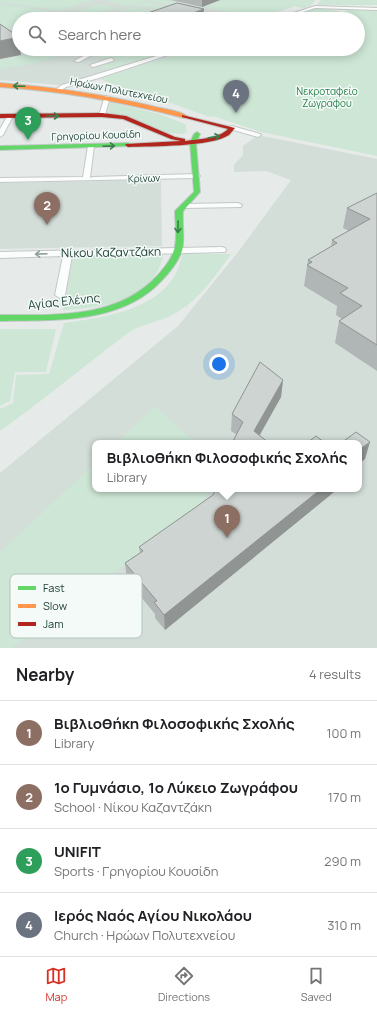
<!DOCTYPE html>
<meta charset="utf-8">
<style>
body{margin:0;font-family:Manrope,sans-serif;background:#f2f2f2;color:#202124}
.you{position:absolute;left:219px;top:364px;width:14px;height:14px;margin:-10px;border:3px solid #fff;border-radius:50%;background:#1a73e8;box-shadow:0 0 0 6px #1a73e833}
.badge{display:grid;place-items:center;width:26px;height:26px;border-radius:50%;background:#d93025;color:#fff;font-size:13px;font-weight:700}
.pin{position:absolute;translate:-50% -33px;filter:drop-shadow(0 1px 2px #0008)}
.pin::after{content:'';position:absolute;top:21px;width:14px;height:12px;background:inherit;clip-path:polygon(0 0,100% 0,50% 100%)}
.popup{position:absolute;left:92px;top:440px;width:270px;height:52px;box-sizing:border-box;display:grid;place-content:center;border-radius:8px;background:#fff;filter:drop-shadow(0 1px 3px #0005);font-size:13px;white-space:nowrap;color:#757577}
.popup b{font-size:15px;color:#202124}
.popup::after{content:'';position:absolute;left:50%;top:100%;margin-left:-8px;border:8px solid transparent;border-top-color:#fff}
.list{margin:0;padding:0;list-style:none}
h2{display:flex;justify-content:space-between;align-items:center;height:52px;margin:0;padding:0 16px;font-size:17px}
h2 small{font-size:13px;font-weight:400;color:#757577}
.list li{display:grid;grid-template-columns:26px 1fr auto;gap:12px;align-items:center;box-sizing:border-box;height:64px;padding:0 16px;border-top:1px solid #e0e0e0}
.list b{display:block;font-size:15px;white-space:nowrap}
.list p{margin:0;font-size:13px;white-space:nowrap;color:#757577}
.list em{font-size:13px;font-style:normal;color:#757577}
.icon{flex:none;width:22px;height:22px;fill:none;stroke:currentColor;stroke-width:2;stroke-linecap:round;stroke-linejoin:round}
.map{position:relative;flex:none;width:377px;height:648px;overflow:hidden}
.search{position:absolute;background:#fff;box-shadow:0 2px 10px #0003;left:12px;right:12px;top:12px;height:44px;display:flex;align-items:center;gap:10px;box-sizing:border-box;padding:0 14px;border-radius:22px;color:#757577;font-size:15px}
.sheet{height:308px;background:#fff}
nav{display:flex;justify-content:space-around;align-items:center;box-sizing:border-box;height:56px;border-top:1px solid #e0e0e0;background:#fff;font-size:11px;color:#757577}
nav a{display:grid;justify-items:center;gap:2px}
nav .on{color:#d93025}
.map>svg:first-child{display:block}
.built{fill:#d3ded9;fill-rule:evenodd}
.green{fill:#cde6d5}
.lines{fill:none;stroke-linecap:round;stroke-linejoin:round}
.street-casing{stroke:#c3c8c6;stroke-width:2}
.fast-casing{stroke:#c1c9c6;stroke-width:2}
.slow-casing{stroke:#c1c9c6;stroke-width:2}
.jam-casing{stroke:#c1c9c6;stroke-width:2}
.street{fill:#fbfcfc;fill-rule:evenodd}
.fast{fill:#63d668;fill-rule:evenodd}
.slow{fill:#ff974d;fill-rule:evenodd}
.jam{fill:#b3261e;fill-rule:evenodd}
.wall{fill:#b0b6b5}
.shaded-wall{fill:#909493}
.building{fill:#cdd4d2;stroke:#909493}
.oneway{stroke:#3b7d4c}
.oneway2{stroke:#8e9f9a}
.labels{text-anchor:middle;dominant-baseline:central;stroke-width:3;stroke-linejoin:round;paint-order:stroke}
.far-street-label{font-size:10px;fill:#204239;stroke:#f4faf7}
.far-park-label{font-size:10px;fill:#257e48;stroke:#f4faf7}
.street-label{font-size:12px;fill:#204239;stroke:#f4faf7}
.key{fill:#f4faf7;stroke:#b4c3be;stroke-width:1}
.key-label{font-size:11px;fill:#204239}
</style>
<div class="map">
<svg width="377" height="648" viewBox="0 0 377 648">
<rect width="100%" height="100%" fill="#e6ebe9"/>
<!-- built -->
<path class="built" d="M0 0H315L311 5 304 8 295 6 255 19H19V49H176L59 85 0 80Z
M258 135 377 159V648H0V473L178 326 238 252 291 180 266 171 234 172V165L243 155V146ZM95 443H359V489H95Z
M161 180 162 246 0 249V183Z"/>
<!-- green -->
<path class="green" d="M0 0H97L84 2 62 11 24 5 0 3Z
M109 0H148L128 6 106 1Z
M152 0H163L187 5 147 19 158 9 141 6H133L138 4 168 11 140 4 147 2 176 9 177 6 148 1Z
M224 0H315L311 5 304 8 295 6 255 19H211L231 12 204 7Z
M321 0H377V5H317Z
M99 4 116 8 73 19H55Z
M0 5 26 7 56 13 40 19H19V26L0 32Z
M133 7 155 12 135 19 112 14Z
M318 7 341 12 353 9 377 10V156L261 132 213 116 210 117 165 101 161 103 100 79 191 49H358V19H283Z
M46 49H67C54 63 19 65 0 69V60L46 51Z
M145 49H176L134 63 119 60 128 64 107 70 96 66 117 60 74 51 131 54Z
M110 102 159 114 185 124 187 132 183 134 169 133 107 114Z
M182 254H231C214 278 197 303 170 316 157 322 140 325 128 333 85 365 44 400 0 431V409L13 403 16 375 49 374 64 323C108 317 174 308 182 254Z
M163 255C156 299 100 309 63 310L73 257Z
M0 329H56L46 372H15L10 401 0 406Z
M155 406 196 443H116Z
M95 463V489H209L197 512 11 648H0V552Z"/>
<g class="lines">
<defs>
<path id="street" d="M315 6 377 8V10L315 8 282 19H275Z
M179 49H186L99 78 66 87 60 91 55 90 62 85Z
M87 54 92 55 79 62 74 61Z
M111 58 114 60 113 61 93 67 90 65Z
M105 96 110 97 105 115 102 117 99 115Z
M8 115 13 116 3 135 0 137V129Z
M232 126 260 134 261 135 258 137 230 129V127Z
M91 144 94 146 90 178 93 177 196 174 200 176 196 178 0 182V178L83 177 88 146Z
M238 203 242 205 241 207 184 208 180 206 184 204Z
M222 247 225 248 226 250 225 252 72 256 65 295 60 298 55 295 63 256 0 258V252Z"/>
<path id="fast" d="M197 132 200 134 196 143 200 192 183 211C182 225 185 238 182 251 178 261 171 271 163 279 123 324 56 320 0 321V315C54 315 117 319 157 276 164 268 171 260 174 250 178 238 175 224 175 211L194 192 190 143 194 134Z
M128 143 130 144V146L0 150V146Z"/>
<path id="slow" d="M0 83C51 87 102 94 152 106 162 109 178 110 187 116L184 118C123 102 63 91 0 87Z"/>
<path id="jam" d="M102 113 126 116 175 137 185 139V141C199 139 218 139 228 129L182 117V115L235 128C233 130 231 133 229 135 211 147 151 146 128 147L125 145 126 144 181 141 171 139 123 119 102 117 0 118V114Z"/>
</defs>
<!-- street casing -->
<use href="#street" class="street-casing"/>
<!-- fast casing -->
<use href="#fast" class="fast-casing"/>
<!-- slow casing -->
<use href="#slow" class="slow-casing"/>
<!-- jam casing -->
<use href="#jam" class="jam-casing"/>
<!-- street -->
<use href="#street" class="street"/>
<!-- fast -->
<use href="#fast" class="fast"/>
<!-- slow -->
<use href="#slow" class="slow"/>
<!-- jam -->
<use href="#jam" class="jam"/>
</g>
<!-- wall -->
<path class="wall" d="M171 0H220L202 7Z
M377 193V371L335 343 339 321 342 319 336 315 337 306 304 286 308 260 331 247 332 240 349 231 343 228 347 208Z
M283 380 281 397 260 435H237L231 431 232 414Z
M334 492 165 630 155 618V614L127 580 125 563 140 553 139 547Z"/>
<!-- shaded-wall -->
<path class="shaded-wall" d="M202 0H220L202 7Z
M204 9 203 19H176Z
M19 37V49H20L21 55 0 59V41Z
M283 380 281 397 255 443 254 431Z
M370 442 365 459 359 464V450Z
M321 489H335L334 492 165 630 164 615Z"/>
<!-- building -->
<path class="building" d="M177 3 204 9 176 19H130Z
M0 24 19 37 0 41Z
M377 193V345L339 321 362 306 340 293 348 288 307 265 312 262 308 260 337 243 332 240 370 219 347 208Z
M260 362 283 380 254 431 269 443H232L243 422 232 414Z
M356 432 370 442 359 450V443H341Z
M316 436 325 443H307Z
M216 489H321L164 615 154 602 157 601 125 563 143 551 139 547 213 495Z"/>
<!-- one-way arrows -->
<defs><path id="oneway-shaft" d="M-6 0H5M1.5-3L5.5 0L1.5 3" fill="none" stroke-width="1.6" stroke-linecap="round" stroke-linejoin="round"/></defs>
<g class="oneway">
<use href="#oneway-shaft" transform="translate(19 86) rotate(-178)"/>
<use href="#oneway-shaft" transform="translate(53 116)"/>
<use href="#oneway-shaft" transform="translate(214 137) rotate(-10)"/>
<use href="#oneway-shaft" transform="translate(109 146) rotate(-2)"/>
<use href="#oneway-shaft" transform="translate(178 227) rotate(91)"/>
</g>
<use class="oneway2" href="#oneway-shaft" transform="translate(41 254) rotate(178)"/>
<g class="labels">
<!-- far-street labels -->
<g class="far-street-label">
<text transform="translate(119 90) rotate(11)">Ηρώων Πολυτεχνείου</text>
<text transform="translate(96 135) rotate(-2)">Γρηγορίου Κουσίδη</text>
<text transform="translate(144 178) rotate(-2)">Κρίνων</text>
</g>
<!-- far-park labels -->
<g class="far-park-label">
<text x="327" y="91">Νεκροταφείο<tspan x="327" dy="12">Ζωγράφου</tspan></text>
</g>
<!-- street labels -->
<g class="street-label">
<text transform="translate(111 252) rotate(-1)">Νίκου Καζαντζάκη</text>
<text transform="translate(64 301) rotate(-6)">Αγίας Ελένης</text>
</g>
</g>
<!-- legend -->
<rect x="10" y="574" width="132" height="64" rx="6" class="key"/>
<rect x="18" y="586" width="18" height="4" fill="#63d668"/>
<rect x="18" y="604" width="18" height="4" fill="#ff974d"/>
<rect x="18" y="622" width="18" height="4" fill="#b3261e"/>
<g class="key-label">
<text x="43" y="592">Fast</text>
<text x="43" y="610">Slow</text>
<text x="43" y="628">Jam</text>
</g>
</svg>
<div class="you"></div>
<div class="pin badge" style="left:227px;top:538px;background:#8d6e63">1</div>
<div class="popup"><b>Βιβλιοθήκη Φιλοσοφικής Σχολής</b>Library</div>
<div class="pin badge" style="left:47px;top:225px;background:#8d6e63">2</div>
<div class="pin badge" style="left:28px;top:140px;background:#2e9e5b">3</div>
<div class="pin badge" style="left:236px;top:113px;background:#6b7280">4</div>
<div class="search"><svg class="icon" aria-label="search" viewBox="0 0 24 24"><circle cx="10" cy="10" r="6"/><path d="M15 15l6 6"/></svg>Search here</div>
</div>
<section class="sheet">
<h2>Nearby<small>4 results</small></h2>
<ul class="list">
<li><span class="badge" style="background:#8d6e63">1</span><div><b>Βιβλιοθήκη Φιλοσοφικής Σχολής</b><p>Library</p></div><em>100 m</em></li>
<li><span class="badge" style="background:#8d6e63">2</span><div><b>1ο Γυμνάσιο, 1ο Λύκειο Ζωγράφου</b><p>School · Νίκου Καζαντζάκη</p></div><em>170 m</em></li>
<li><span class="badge" style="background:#2e9e5b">3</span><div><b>UNIFIT</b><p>Sports · Γρηγορίου Κουσίδη</p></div><em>290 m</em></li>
<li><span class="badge" style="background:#6b7280">4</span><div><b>Ιερός Ναός Αγίου Νικολάου</b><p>Church · Ηρώων Πολυτεχνείου</p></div><em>310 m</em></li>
</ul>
</section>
<nav>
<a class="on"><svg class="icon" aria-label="map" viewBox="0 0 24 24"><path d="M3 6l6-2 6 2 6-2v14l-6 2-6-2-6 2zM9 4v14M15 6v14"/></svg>Map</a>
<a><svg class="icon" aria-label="directions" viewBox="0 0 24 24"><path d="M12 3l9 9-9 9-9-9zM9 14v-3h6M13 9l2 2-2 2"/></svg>Directions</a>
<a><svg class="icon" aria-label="saved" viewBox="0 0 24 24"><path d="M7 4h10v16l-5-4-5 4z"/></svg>Saved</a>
</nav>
